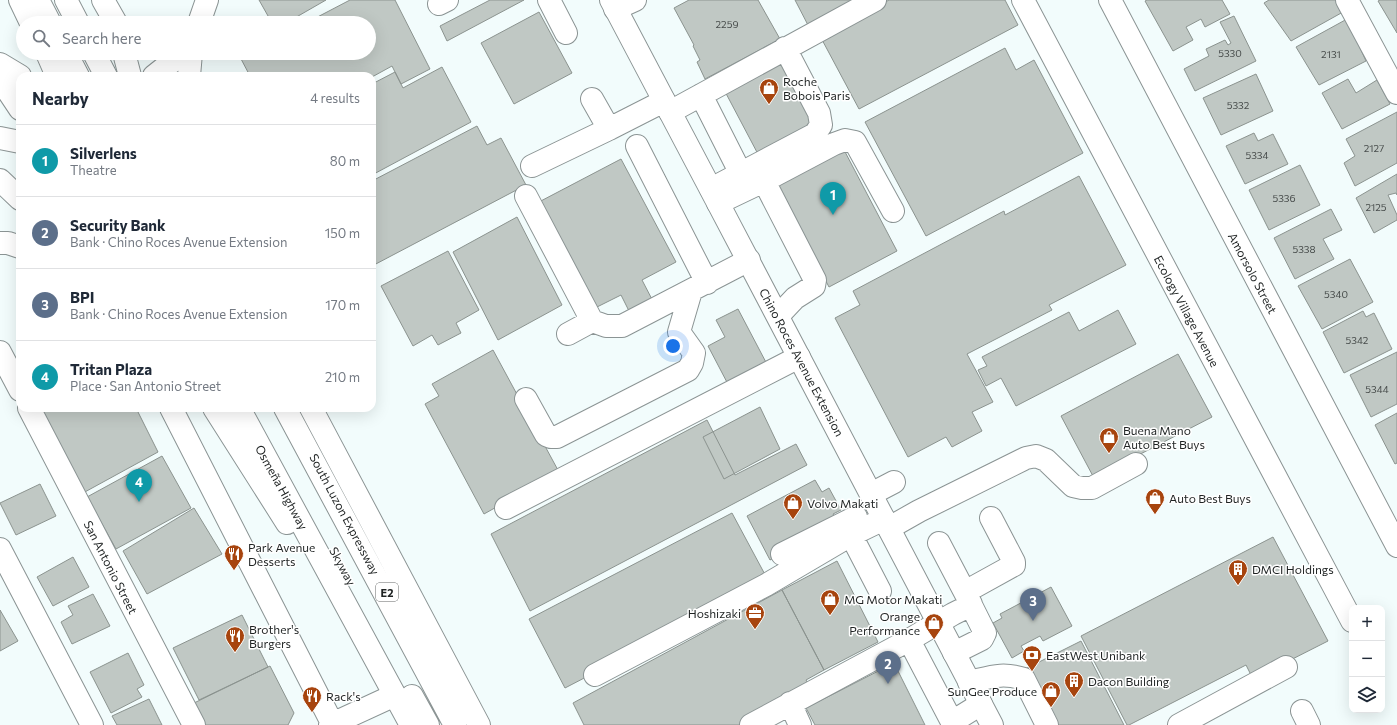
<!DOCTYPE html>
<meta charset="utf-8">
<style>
body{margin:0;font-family:Commissioner,sans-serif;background:#f6f6f7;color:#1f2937}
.controls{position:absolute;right:12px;bottom:12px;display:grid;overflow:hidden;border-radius:8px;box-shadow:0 4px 16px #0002}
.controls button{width:36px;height:36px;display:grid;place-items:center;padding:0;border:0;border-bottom:1px solid #e0e1e3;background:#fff;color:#1f2937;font:20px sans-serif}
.you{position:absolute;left:673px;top:346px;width:14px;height:14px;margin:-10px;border:3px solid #fff;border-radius:50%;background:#1a73e8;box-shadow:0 0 0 6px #1a73e833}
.badge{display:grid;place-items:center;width:26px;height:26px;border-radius:50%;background:#a7440e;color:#fff;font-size:13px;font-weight:700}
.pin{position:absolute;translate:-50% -33px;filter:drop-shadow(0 1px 2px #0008)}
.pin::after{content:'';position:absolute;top:21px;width:14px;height:12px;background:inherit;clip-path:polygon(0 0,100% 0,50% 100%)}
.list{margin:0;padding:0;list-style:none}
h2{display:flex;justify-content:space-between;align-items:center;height:52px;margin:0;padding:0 16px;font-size:17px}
h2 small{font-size:13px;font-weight:400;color:#747a83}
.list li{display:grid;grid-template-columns:26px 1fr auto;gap:12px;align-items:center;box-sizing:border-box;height:72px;padding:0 16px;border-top:1px solid #e0e1e3}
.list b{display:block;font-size:15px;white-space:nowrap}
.list p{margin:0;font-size:13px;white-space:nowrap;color:#747a83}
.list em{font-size:13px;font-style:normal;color:#747a83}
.icon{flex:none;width:22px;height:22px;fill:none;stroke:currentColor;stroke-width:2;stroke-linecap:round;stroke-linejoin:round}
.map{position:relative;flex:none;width:1397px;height:725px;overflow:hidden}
.search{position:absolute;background:#fff;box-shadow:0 4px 16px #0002;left:16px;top:16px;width:360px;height:44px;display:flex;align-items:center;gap:10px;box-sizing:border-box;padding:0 14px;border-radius:22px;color:#747a83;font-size:15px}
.panel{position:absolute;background:#fff;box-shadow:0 4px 16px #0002;left:16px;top:72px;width:360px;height:340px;border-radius:12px}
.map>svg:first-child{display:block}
.building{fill:#c0c8c4;stroke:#8b938f}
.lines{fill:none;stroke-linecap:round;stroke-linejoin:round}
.minor-casing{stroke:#8b9494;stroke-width:24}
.major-casing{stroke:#8b9494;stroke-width:24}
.highway-casing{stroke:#8b9494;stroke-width:24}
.minor{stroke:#fff;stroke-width:22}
.major{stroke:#fff;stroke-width:22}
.highway{stroke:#fff;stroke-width:22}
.labels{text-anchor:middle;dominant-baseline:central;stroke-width:3;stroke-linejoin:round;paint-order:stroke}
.number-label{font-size:10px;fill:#474c4b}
.shield{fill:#fff;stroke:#626565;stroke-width:1}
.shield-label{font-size:11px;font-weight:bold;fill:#1f2323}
.poi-label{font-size:12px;fill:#1f2323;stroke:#fff;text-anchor:start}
.street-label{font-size:12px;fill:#1f2323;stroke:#fff}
</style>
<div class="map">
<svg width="1397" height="725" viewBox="0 0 1397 725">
<rect width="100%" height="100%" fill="#f2fcfc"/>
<!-- building -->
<path class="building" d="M259 0H326L286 23H272Z
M350 0H395L430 69 401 84 392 66 372 77 250 76 240 57 247 53H369V23H306Z
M490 0H524L447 41 440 26Z
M689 0H758L780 39 705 79 697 62 700 60 693 46 694 45 674 8Z
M795 0H860L809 27Z
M889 0H1005L1018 25 859 109 820 36Z
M1147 0H1222L1230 14 1205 27 1201 19 1186 27 1193 40 1173 51 1145 1Z
M1269 0H1337L1343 12 1291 41 1264 3Z
M1380 0H1397V33L1378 1Z
M539 12 572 73 514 104 481 43Z
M1234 16 1256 61 1195 91 1184 69 1209 56 1206 49 1225 40 1228 45 1231 43 1220 22Z
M1347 19 1366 61 1319 85 1296 47Z
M1005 48 1016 70 1034 60 1083 153 926 236 865 122Z
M778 55 816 126 759 156 721 84Z
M442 67 471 122 372 175V84L395 72 403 88Z
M1256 74 1273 111 1221 135 1203 98Z
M1348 79 1356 93 1377 80 1390 104 1342 129 1322 93Z
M1397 112V163L1355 186 1344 163 1355 156 1346 139Z
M477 126 487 145 501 138 526 185 372 266V181Z
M1254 133 1258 141 1273 134 1288 164 1245 184 1226 146Z
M843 148 897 251 829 287 775 184Z
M621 159 676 262 642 280 656 307 633 319 621 295 593 309 537 203Z
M1300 165 1320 205 1269 230 1249 190Z
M1397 174V195L1396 193 1388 195 1397 215V220L1374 233 1356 198Z
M1079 176 1126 265 1049 305 1052 310 967 354 993 402 972 412 982 431 952 447 946 437 908 457 835 318 860 305 853 291 1004 211 1005 215Z
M1331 209 1342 230 1323 239 1334 259 1295 279 1274 238Z
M517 217 562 305 498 340 453 252Z
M448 251 479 310 456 323 461 333 438 345 432 335 413 346 381 286Z
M1350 259 1373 302 1322 329 1298 286Z
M738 309 769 368 730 388 708 346 725 337 716 320Z
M1118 310 1136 344 1016 406 1001 378 986 386 978 370 987 366 982 357 1069 312 1079 331Z
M1363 311 1366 317 1374 313 1392 349 1344 373 1323 332Z
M493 350 559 472 484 514 425 404 439 396 432 384Z
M1397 352V404L1371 417 1350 375Z
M1178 354 1212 417 1094 478 1061 416Z
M760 407 780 449 724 479 703 437Z
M38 408H136L158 452 83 493Z
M1397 413V463L1395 464 1375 425Z
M707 420 735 475 796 444 807 465 530 611 491 534Z
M162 456 191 508 116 549 87 497Z
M815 480 822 492 829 488 841 510 833 514 839 524 770 560 747 516Z
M40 484 56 516 16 535 0 503Z
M194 508 222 554 147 594 123 551Z
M732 513 769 582 565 688 529 619Z
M1273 537 1328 641 1253 679 1246 665 1129 725H1127L1081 636Z
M73 557 89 587 53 606 37 577Z
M837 561 878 642 824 670 782 590Z
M1051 587 1072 626 1043 641 1040 636 1021 646 1024 651 1012 658 993 623 1002 618 1000 614Z
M782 590 824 670 806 680 811 689 745 725H584L573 703Z
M93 594 110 626 72 644 61 622 73 615 68 606Z
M0 610 18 641 0 651Z
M242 615 268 667 199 700 173 648Z
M1081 641 1124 725H1051L1023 670Z
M128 653 144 685 137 689 142 697 111 713 90 672Z
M894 663 925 725H815L806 708Z
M270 666 294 713 288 725H203L192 704Z
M149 699 162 725H117L112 716Z"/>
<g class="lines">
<defs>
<path id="minor" d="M103 0 116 23
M549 0 566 33
M1023 0 1352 621
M1110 0 1397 546
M1347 0 1397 93
M439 4 447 0
M615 9 635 0
M124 53 130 76
M701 95 741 174
M592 99 609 129 664 101
M670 112 875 0
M637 146 707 283
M532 166 609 129
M764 181 815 280 814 286 795 298 778 316
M711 189 815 134 821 125 819 113 785 48
M526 196 592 321 606 326H622L749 260
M718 203 764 181 834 144 845 140 855 142 893 211
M0 243H8L20 247
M568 334 592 321
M0 352 20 390
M526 399 546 435 551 437H557L688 370 692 363 694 353 679 332 691 291
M29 408 194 725
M171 408 333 725
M871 494 894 482
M506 508 799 357
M889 528 919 511 1026 458 1036 456 1046 460 1073 486 1082 488H1092L1136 464
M851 535 880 591
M939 543 971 604
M0 549 92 725
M782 554 856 517
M965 592 1014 565V562L991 518
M909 640 952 722 981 704
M595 675 766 585 851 535 884 519
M969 682C991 677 1002 672 1024 679L1047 725
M790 703 800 725
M1302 711 1309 725
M330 725 395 695
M751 725 909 640 953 614 971 605 985 633 982 639 954 653
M1179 725 1286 667"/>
<path id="major" d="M611 0 718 203 992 725"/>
<path id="highway" d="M20 0 31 23
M38 0 50 23
M66 0 78 23
M199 23 207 0
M47 53 57 76
M66 53 78 76
M94 53 106 76
M0 64 20 76
M154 76 183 53
M189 76 191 53
M0 79 20 109
M0 138 20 142
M0 180 20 199
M214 408 287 523
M239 408 411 725
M285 408 455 725
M311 408 479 725
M412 696 428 725"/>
</defs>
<!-- minor casing -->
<use href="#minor" class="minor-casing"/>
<!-- major casing -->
<use href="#major" class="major-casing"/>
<!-- highway casing -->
<use href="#highway" class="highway-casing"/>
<!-- minor -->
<use href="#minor" class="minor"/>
<!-- major -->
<use href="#major" class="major"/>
<!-- highway -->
<use href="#highway" class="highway"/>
</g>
<!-- icons -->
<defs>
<symbol id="shop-pin" viewBox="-11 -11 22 30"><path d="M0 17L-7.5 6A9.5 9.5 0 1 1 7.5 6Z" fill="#a7440e" stroke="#fff"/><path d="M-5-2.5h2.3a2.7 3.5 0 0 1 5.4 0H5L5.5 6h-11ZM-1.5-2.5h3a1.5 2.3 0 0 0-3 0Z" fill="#fff"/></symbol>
<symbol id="restaurant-pin" viewBox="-11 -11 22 30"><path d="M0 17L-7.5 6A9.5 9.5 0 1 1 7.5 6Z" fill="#a7440e" stroke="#fff"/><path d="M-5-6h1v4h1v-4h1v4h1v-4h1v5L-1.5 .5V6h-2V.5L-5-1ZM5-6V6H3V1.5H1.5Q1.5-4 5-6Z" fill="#fff"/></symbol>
<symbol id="building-pin" viewBox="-11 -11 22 30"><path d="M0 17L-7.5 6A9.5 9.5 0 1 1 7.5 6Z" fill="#a7440e" stroke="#fff"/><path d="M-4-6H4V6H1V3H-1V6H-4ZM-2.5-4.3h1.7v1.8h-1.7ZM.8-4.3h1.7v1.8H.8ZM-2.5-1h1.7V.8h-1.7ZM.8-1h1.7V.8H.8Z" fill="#fff"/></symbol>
<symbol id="office-pin" viewBox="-11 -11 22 30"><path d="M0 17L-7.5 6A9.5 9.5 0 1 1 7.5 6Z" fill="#a7440e" stroke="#fff"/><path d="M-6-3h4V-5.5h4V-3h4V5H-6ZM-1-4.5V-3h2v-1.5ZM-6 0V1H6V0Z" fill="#fff"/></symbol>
<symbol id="bank-pin" viewBox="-11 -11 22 30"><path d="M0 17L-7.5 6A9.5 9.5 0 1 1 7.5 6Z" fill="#a7440e" stroke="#fff"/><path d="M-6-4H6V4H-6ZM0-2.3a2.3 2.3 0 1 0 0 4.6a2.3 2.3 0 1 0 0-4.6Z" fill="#fff"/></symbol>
</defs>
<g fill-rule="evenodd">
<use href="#shop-pin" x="758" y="77" width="22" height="30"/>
<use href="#shop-pin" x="1098" y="426" width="22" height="30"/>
<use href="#shop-pin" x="1144" y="487" width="22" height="30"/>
<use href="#shop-pin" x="782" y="492" width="22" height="30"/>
<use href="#restaurant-pin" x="223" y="543" width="22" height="30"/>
<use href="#building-pin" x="1227" y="558" width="22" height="30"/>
<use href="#shop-pin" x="819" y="588" width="22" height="30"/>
<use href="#office-pin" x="744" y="602" width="22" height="30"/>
<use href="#shop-pin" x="923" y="612" width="22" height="30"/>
<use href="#restaurant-pin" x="224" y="625" width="22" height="30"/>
<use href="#bank-pin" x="1021" y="644" width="22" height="30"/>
<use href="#building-pin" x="1063" y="670" width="22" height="30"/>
<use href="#shop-pin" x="1040" y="680" width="22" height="30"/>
<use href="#restaurant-pin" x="301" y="685" width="22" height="30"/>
</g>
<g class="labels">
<!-- number labels -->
<g class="number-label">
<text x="727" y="24">2259</text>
<text x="1230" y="53">5330</text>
<text x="1331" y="54">2131</text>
<text x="1238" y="105">5332</text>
<text x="1374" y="148">2127</text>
<text x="1257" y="155">5334</text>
<text x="1284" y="198">5336</text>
<text x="1376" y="207">2125</text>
<text x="1304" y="249">5338</text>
<text x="1336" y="294">5340</text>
<text x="1357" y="340">5342</text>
<text x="1377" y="389">5344</text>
</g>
<!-- shield labels -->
<rect class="shield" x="376" y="583" width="22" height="18" rx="3"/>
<g class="shield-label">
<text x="387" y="592">E2</text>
</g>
<!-- poi labels -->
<g class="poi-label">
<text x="783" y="81">Roche<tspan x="783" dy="14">Bobois Paris</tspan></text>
<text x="1123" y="430">Buena Mano<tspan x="1123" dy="14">Auto Best Buys</tspan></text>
<text x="1169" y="498">Auto Best Buys</text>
<text x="807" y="503">Volvo Makati</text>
<text x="248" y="547">Park Avenue<tspan x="248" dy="14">Desserts</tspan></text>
<text x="1252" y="569">DMCI Holdings</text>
<text x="844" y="599">MG Motor Makati</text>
<text x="741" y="613" text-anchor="end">Hoshizaki</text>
<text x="920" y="616" text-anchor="end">Orange<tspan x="920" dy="14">Performance</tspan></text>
<text x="249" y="629">Brother's<tspan x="249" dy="14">Burgers</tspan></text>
<text x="1046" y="655">EastWest Unibank</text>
<text x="1088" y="681">Dacon Building</text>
<text x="1037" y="691" text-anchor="end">SunGee Produce</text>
<text x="326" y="696">Rack's</text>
</g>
<!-- street labels -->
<g class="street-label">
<text transform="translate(1253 273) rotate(62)">Amorsolo Street</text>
<text transform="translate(1187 311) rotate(62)">Ecology Village Avenue</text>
<text transform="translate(802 362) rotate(62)">Chino Roces Avenue Extension</text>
<text transform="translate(282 487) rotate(61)">Osmeña Highway</text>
<text transform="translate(345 514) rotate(62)">South Luzon Expressway</text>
<text transform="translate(343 566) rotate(62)">Skyway</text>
<text transform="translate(111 567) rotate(63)">San Antonio Street</text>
</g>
</g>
</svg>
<div class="controls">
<button>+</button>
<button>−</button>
<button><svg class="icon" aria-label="layers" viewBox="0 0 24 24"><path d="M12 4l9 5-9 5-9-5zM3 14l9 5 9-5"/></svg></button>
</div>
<div class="you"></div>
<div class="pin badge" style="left:833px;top:215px;background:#0f9aa8">1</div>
<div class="pin badge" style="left:888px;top:684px;background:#5c6f8a">2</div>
<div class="pin badge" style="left:1033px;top:621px;background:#5c6f8a">3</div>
<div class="pin badge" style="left:139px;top:502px;background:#0f9aa8">4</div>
<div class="search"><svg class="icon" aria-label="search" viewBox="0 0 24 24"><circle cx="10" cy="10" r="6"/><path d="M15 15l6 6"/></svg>Search here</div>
<section class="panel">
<h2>Nearby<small>4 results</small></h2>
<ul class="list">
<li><span class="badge" style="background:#0f9aa8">1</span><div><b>Silverlens</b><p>Theatre</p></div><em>80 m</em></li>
<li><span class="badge" style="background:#5c6f8a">2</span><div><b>Security Bank</b><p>Bank · Chino Roces Avenue Extension</p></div><em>150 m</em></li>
<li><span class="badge" style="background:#5c6f8a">3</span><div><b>BPI</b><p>Bank · Chino Roces Avenue Extension</p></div><em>170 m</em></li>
<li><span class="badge" style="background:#0f9aa8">4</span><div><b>Tritan Plaza</b><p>Place · San Antonio Street</p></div><em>210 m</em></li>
</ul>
</section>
</div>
